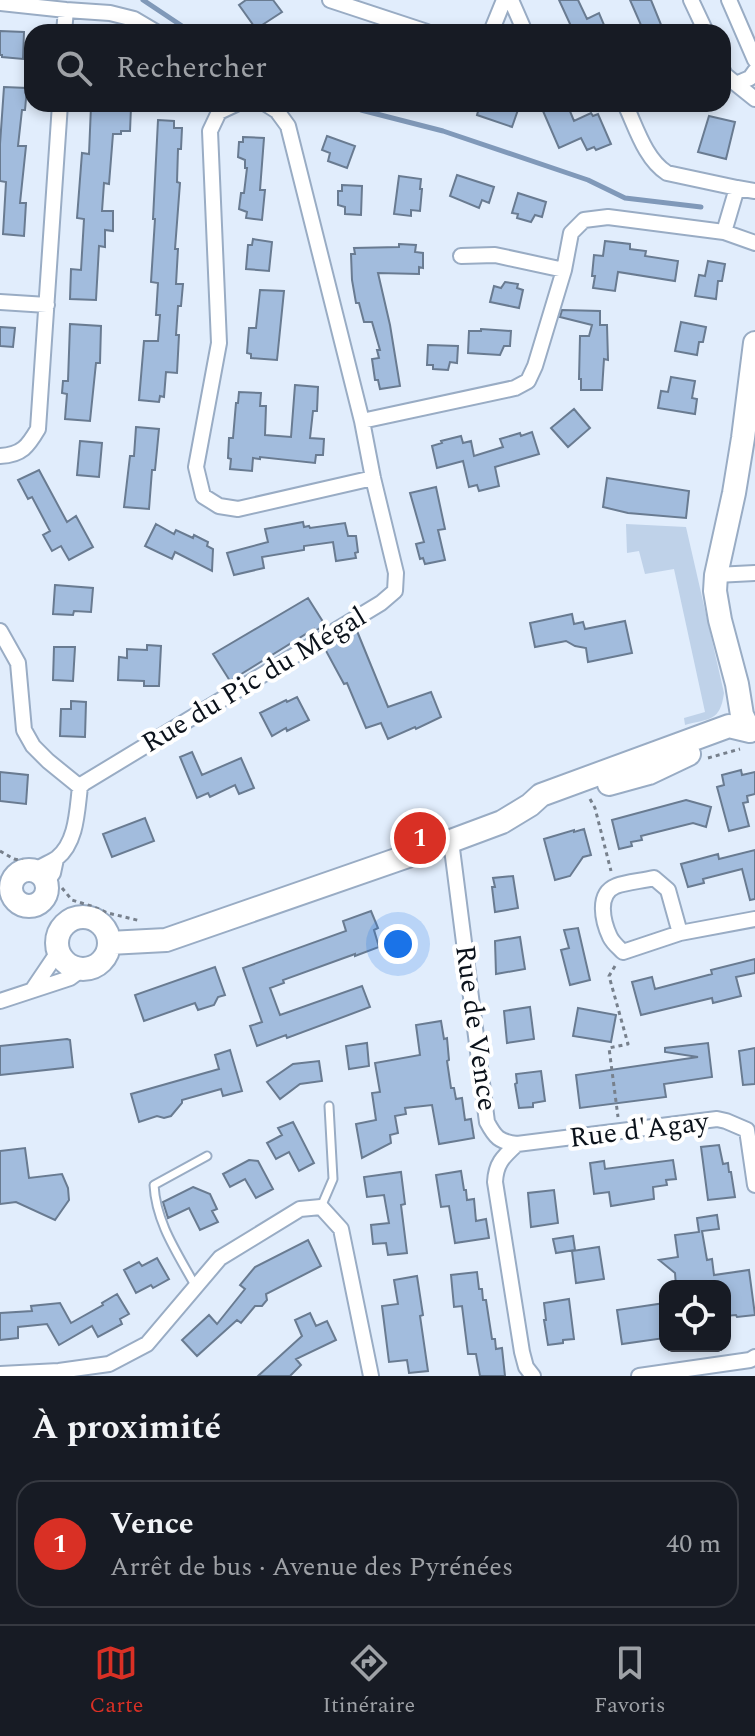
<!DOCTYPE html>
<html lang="fr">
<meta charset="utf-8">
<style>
body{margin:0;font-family:Spectral,serif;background:#242831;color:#f1f3f6}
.controls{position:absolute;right:24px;bottom:24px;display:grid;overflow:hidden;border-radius:16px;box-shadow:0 4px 12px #0003}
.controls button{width:72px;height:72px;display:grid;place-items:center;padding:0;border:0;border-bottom:2px solid #363941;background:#171b24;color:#f1f3f6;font:40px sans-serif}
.you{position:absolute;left:398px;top:944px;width:28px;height:28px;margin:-20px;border:6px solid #fff;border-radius:50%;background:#1a73e8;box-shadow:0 0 0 12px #1a73e833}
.badge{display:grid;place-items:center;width:52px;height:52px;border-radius:50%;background:#d93025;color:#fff;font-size:26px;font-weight:700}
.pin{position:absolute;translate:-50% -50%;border:4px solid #fff;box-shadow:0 2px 8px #0006}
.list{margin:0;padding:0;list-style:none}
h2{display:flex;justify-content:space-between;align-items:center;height:104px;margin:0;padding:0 32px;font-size:34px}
h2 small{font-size:26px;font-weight:400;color:#9ea1a6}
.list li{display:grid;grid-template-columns:52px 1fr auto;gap:24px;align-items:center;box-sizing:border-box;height:128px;margin:0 16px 16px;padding:0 16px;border:2px solid #363941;border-radius:24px}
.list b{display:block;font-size:30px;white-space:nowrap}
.list p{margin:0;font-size:26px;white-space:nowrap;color:#9ea1a6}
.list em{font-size:26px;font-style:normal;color:#9ea1a6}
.icon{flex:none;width:44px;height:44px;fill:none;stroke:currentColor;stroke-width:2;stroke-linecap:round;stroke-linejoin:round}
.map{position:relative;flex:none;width:755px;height:1376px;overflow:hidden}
.search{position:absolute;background:#171b24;box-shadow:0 4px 12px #0003;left:24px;right:24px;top:24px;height:88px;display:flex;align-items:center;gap:20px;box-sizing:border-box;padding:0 28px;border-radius:24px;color:#9ea1a6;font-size:30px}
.sheet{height:248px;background:#171b24}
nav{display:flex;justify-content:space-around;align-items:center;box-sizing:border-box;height:112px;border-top:2px solid #363941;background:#171b24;font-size:22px;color:#9ea1a6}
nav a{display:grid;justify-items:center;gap:4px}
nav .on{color:#d93025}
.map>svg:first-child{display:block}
.green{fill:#bfd2e9}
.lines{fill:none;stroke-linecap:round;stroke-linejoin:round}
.stream{stroke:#8099b9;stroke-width:5}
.building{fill:#a2bcdd;stroke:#697b91;stroke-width:2}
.lane-casing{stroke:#99acc4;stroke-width:11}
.street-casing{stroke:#99acc4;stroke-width:18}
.secondary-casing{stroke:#99acc4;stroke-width:26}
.path{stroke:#77808c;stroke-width:3;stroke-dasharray:4 4;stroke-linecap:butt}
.lane{stroke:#fff;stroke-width:7}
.street{stroke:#fff;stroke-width:14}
.secondary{stroke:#fff;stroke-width:22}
.labels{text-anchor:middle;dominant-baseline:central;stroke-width:8;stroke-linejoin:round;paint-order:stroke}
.street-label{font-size:28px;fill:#0b121b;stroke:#fff}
</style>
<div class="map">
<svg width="755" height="1376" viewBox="0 0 755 1376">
<rect width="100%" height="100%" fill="#e1edfc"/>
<!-- green -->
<path class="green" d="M626 524 686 527 724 693C720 722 710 718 685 725L684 718 705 712 674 569 645 574 639 551 627 553Z"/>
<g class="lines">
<!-- stream -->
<path class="stream" d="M143 0 191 32
M347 104 361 110 443 131 588 180 625 198 701 207"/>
</g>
<!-- building -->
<path class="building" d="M246 0H273L282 12 256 29 239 5Z
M559 0H578L587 19 599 13 607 32H556L571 26Z
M630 0H651L664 32H644Z
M0 31 24 32 23 59 2 57V55H0Z
M4 87 27 88 25 110H22L18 146H26L20 203H26L24 236 3 234 6 182 0 181V144Z
M480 104H520L512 127 477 115Z
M560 104H567L574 121 591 113 593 116 598 114 611 144 596 150 594 147 587 150 581 138 559 148 543 111Z
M91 106 131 107 130 131H121V134H113L109 184 104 183 102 211H113V231L105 230V247L99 246 96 300 70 299 71 269 81 270 84 219 77 218 82 153 89 154Z
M709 116 735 122 726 159 698 152Z
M158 120 174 121V128H182L181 149H178L177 182 180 183 175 249H178L176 284H183L181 306H178L176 335H179L177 373 166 372 164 397 160 396 159 402 139 400 144 341H158L160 315H156L158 283 151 282 155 219H153Z
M327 136 355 146 347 168 328 161 330 153 322 150Z
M243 137 264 138 260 190H265L262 220 246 218 247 212 239 209 241 193H244L247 168H245V160L238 157 239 142H243Z
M457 175 494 187 489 203 482 200 479 208 450 196Z
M399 176 421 179 420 189H422L420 211 411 210V216L394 214Z
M342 185 362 186 361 215 345 214V207L338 205V191H342Z
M518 193 546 202 542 217 535 215 531 222 517 218 518 214 512 213Z
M253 239 272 242 269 271 246 269 248 245H252Z
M605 241 630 244V249L646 251 645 256 678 261 675 281 618 272 615 291 593 288 595 276H592L594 255 603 256Z
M399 244 416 245 415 252 423 253V268L419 267V274L378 273 390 325 400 386 380 389 378 380H375L372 359 379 358 377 350H380L372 322H364L359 303H356L352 280 351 254H355L354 248 399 247Z
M708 261 725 264 722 281H718L716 299 695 296 699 275 705 276Z
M505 282 518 284 517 288 523 290 519 308 490 302 494 286 501 288Z
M260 290 284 291 277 360 251 358V354L247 353 249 328H256Z
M562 310 600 311V325H607L608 360 604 359 602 390H581V379H579L580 336H589L592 325 560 317Z
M681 322 706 327 703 342H699L697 355 675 351Z
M70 324 101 326 100 363H96L90 421 65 419 67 394 62 393 63 381H68Z
M0 327 15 328 13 347 0 346Z
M481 329 511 331 510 346H504L500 355 468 353 469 331H481Z
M428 345 458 346 457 363 450 362 448 370 433 369V365H427Z
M671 377 695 381 692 398 697 399 695 414 658 408 661 391 668 392Z
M295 385 318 387 317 411H313L310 438 324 439 323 455H316L315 463 260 457V459L253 458 252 471 230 469 231 459 228 458 229 438H233L236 403H238L239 392 261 393 260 406H266L265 435 291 437Z
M574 409 590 428 568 447 551 428Z
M136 427 159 429 155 470H152L149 509 124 507 130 456H134Z
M532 432 539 454 495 467 499 486 479 491 477 485 469 487 463 461 437 468 432 446 442 443 441 441 461 436 463 443 471 441 474 456 503 447 500 439 520 433 521 436Z
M80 441 102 443 99 477 77 475Z
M39 470 67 522 76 516 93 547 69 560 61 546 52 551 43 535 50 531 32 497 28 499 18 480Z
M607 478 689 491 686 518 628 513 603 507Z
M436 487 445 529 438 530 445 560 425 564 423 558 420 559 416 544 424 542 410 493Z
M303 522 304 527 309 526 310 528 345 523 348 536H356L358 552 355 553 356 558 336 561 333 542 304 546V550L262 557 264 568 234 575 227 553 268 542 265 529Z
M156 524 174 534 176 530 193 538 194 535 208 542 207 546 213 549 212 571 175 552 172 559 145 546Z
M55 585 93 588 91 612 74 611 73 615 53 614Z
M308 598 325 625 315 631 314 629 230 681 213 654Z
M572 614 574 624 583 622 585 629 625 621 632 653 588 662 586 648 575 646 566 641 535 647 530 623Z
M357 631 388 707 431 692 441 717 416 729 415 727 388 739 381 723 366 728 347 683 344 684 325 649Z
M147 645 161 646 159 686H144V681L118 680 119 657 127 658V649L147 650Z
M54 647H75L73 681 53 680Z
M297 697 309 720 287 731 286 728 272 736 260 713 286 700 287 702Z
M71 701 86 702 85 737 60 736 61 709H71Z
M192 752 202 775 241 758 254 788 239 794 235 785 210 797 208 793 197 798 180 757Z
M741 770 742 775 755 772V794L747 796 748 802 743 803 749 826 729 831 717 787 724 785 722 775Z
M0 772 28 775 26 804 0 801Z
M686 800 711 807 706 827 693 823 641 836 642 840 631 842 632 846 619 849 612 820Z
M145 818 154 841 112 857 103 834Z
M584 829 591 855 583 857 570 876 555 880 544 839 574 830V832Z
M755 850V899L750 900 742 869 703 879 704 883 688 887 681 864 718 854 719 859Z
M513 876 518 908 495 912 492 887H495L493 878Z
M371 911 378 928 374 930 379 947 355 956V954L283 980 284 983 270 988 280 1015 362 986 370 1007 287 1038 286 1035 257 1046 250 1026 262 1022 243 968 346 931 343 921Z
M578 928 590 980 570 985 561 950 569 948 564 930Z
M520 937 525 969 496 974 495 941Z
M755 959V973L736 977 741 996 713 1003 712 998 641 1015 632 982 652 977 655 989 712 974 711 970Z
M215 967 225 995 218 997 214 1005 198 1010 195 1003 144 1021 135 995Z
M530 1007 534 1039 507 1043 504 1011Z
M578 1008 616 1015 611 1042 573 1036Z
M441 1021 444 1039 447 1038 449 1060 447 1061 451 1088H454L456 1099 462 1098 465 1120 471 1119 474 1138 439 1144 432 1105 405 1108 406 1114 395 1116 398 1133 390 1135 391 1143 362 1158 356 1124 376 1120 372 1093 380 1092 375 1063 420 1055 416 1025Z
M67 1039 70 1040 73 1067 0 1075V1046Z
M367 1043 369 1066 349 1069 346 1046Z
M708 1043 712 1077 664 1084 666 1097 580 1108 576 1075 698 1057 665 1052V1048Z
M755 1048V1084L743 1085 739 1051Z
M230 1050 242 1091 223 1096 221 1089 182 1100V1103L171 1116 164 1118 157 1116 139 1122 131 1094 219 1069 215 1055Z
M319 1061 322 1081 300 1084 280 1099 267 1082 293 1064Z
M541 1071 545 1101 533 1103V1107L519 1108 515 1084 517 1083 516 1074Z
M293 1122 314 1163 299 1171 289 1152 276 1159 267 1143 282 1135 278 1128Z
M719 1145 723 1164 728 1163 729 1172H731L735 1197 708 1200 701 1147Z
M25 1148 29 1178 62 1174 68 1188 69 1200 55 1220 16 1202 0 1204V1151Z
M249 1160 258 1161 273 1189 256 1198 245 1179 230 1187 223 1174Z
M673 1160 676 1179 666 1180 667 1185 653 1187 654 1199 611 1206 609 1192 594 1194 590 1163 604 1161 605 1169Z
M461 1171 464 1190H466L467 1200 474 1199 476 1221 486 1219 489 1238 455 1243 449 1206 441 1207 436 1175Z
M401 1172 405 1204 401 1205 407 1253 388 1255 386 1243 373 1244 371 1225 389 1223 384 1195 367 1197 364 1177Z
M193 1187 210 1194 217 1209 212 1211 218 1222 200 1230 189 1208 168 1218 163 1202Z
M554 1190 558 1223 531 1227 528 1193Z
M717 1215 719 1229 702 1231 707 1260 712 1259 714 1275 749 1270 755 1315 737 1317 736 1315 725 1316V1286H676L675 1273 659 1260 678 1257 675 1235 699 1232 697 1218Z
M573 1236 575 1250 556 1253 553 1239Z
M308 1240 321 1266 266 1294 267 1300 262 1306H255L241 1323 237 1320 197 1356 182 1340 209 1315 217 1324 245 1289 240 1285 255 1267Z
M599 1247 604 1279 576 1283 572 1251Z
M157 1258 169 1279 153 1288 151 1285 136 1293 124 1270 139 1262 142 1266Z
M477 1272 479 1289H482L483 1300H486L492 1339H495L496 1349 502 1348 505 1376H480L476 1354H468L462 1306 454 1307 451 1275Z
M417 1276 423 1315 420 1316 428 1371 409 1373 407 1360 389 1362 382 1306 398 1304 394 1280Z
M117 1294 129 1314 120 1319 122 1324 98 1337 92 1326 59 1345 47 1324 18 1327V1338L0 1340V1313L32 1311 31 1306 60 1303 71 1323 103 1305 102 1303Z
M569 1299 574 1339 563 1340V1343L548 1345 544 1320H546L544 1303Z
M665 1303V1338L622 1344 617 1310Z
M310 1313 316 1326 327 1321 336 1340 296 1359 301 1365 290 1376H258L302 1336 295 1320Z"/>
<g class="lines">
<defs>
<path id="lane" d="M321 1207 333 1179 329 1106
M196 1287C178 1254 156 1223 154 1185L207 1156"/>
<path id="street" d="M330 0 427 32
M511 0 525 32
M691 0 706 32
M729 0 755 60
M0 3 66 10 110 13 134 19 156 32
M64 32 66 10
M491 32 504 0
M723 71 725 75 755 99
M736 84 750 78 755 71
M236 104 219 112 210 131 219 343 196 467 203 496 219 506 238 509 373 478
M625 104C636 127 645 159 667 173L737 188
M724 232 737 188 755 191
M461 256 495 255 564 270
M0 302 47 305
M362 421 515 388 528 381 535 366 564 270 571 233 584 220 608 217 724 232 755 243
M0 456C22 455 28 446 38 429L60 104
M716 575 755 573
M0 631 18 663 24 730 33 746 48 761 80 787
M451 841 487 1122C495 1137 499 1142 517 1144L717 1119 726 1121 747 1130
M35 871C42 865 50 863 57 858 77 842 77 810 80 787L84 783 381 603 395 591 396 573 373 478 362 421 288 126 277 111 266 104
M46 883 53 873 56 859
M680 933 668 890 654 878C642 881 627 882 616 886 596 894 603 922 610 937 613 943 618 947 623 952L680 933 755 919
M33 989 58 952
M0 1001 70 978 81 970
M747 1130 755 1185
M517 1144C503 1157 496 1163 495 1182L522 1352 526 1367 533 1376
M0 1374 59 1371 109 1364 147 1344 220 1258 300 1209 321 1207 341 1229 371 1376
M639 1376 750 1360 755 1357"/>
<path id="secondary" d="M750 731 742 715 737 684 720 620 715 591 716 575 734 493 743 438 755 343
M609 784 649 773 689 754
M11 888a18 18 0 1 1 36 0a18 18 0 1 1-36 0Z
M57 943a26 26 0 1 1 52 0a26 26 0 1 1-52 0Z
M109 943 166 940 451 841 502 822 530 805 541 795 729 726 750 731"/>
</defs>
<!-- lane casing -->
<use href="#lane" class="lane-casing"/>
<!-- street casing -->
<use href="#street" class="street-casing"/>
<!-- secondary casing -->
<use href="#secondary" class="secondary-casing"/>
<!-- path -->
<path class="path" d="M708 758 740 749
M590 799 595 808 611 871
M0 851 14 859 24 861
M62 888 72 900 91 906 108 913 141 921
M615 966 609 976 628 1044 609 1048 618 1117"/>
<!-- lane -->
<use href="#lane" class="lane"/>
<!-- street -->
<use href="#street" class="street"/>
<!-- secondary -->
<use href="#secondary" class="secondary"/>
</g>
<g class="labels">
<!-- street labels -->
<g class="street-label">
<text transform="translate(254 680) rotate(-31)">Rue du Pic du Mégal</text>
<text transform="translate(476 1028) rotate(82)">Rue de Vence</text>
<text transform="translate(639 1130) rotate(-7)">Rue d'Agay</text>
</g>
</g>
</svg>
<div class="controls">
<button><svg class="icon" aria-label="locate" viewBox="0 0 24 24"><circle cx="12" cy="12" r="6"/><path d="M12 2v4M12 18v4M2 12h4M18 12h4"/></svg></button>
</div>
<div class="you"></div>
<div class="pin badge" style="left:420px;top:838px">1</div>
<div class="search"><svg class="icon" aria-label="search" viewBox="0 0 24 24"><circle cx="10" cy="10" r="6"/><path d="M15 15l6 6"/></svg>Rechercher</div>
</div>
<section class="sheet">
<h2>À proximité<small></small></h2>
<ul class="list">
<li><span class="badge">1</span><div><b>Vence</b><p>Arrêt de bus · Avenue des Pyrénées</p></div><em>40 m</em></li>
</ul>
</section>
<nav>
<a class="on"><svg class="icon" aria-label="map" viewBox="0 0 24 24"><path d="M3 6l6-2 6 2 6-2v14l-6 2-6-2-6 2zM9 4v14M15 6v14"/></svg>Carte</a>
<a><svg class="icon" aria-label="directions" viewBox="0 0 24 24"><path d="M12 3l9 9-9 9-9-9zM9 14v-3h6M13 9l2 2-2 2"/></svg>Itinéraire</a>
<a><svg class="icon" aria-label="saved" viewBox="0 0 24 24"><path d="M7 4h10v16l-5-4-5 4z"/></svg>Favoris</a>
</nav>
